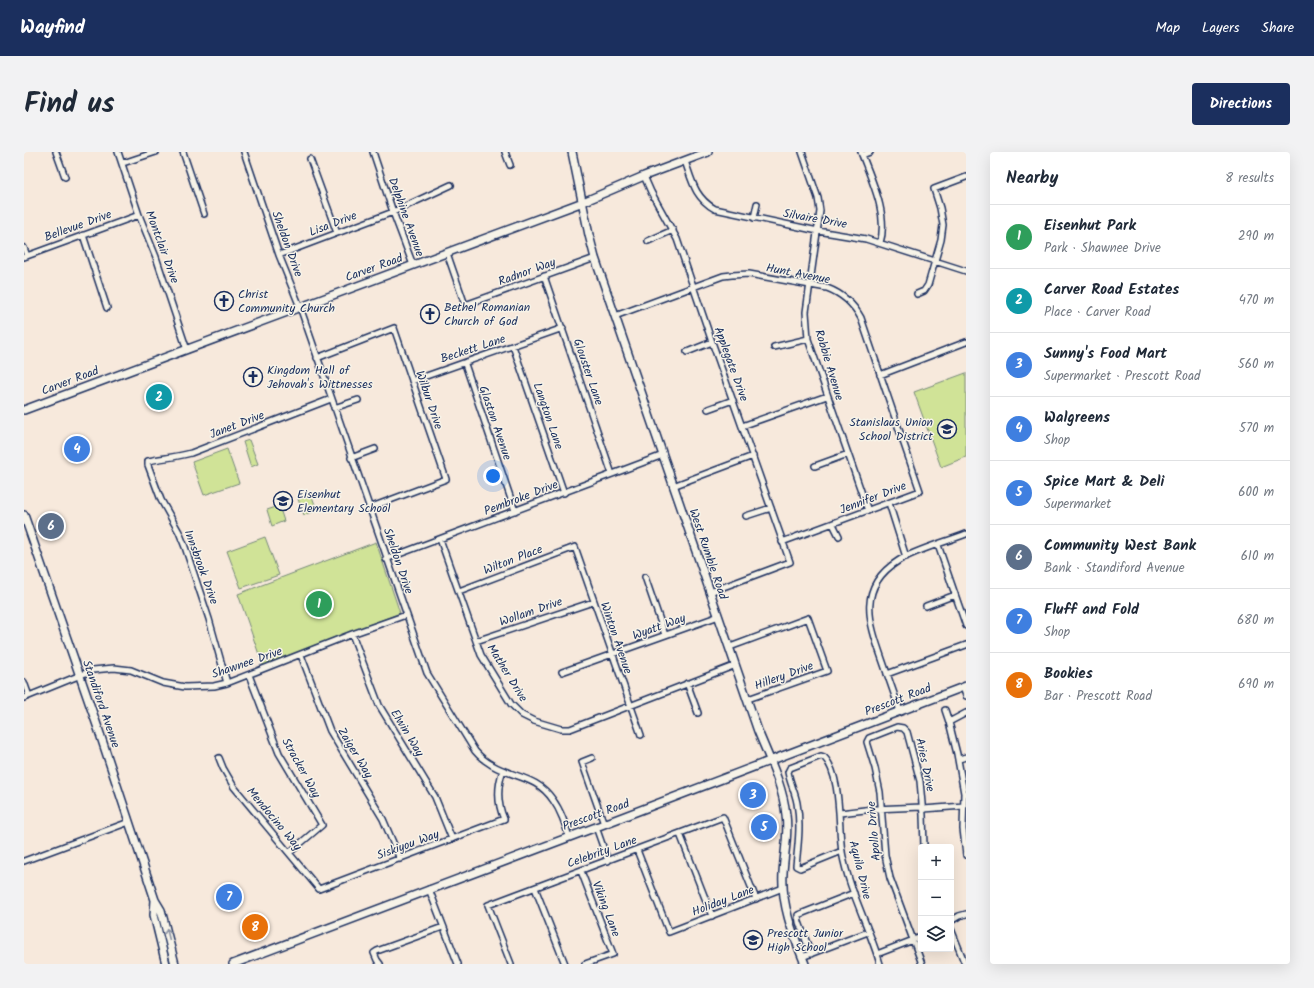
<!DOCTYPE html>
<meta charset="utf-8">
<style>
body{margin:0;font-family:Kalam,sans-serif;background:#f2f2f3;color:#1f2937}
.controls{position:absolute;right:12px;bottom:12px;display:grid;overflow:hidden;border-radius:4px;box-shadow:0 4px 16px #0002}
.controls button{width:36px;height:36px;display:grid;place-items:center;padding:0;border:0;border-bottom:1px solid #e0e1e3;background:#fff;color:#1f2937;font:20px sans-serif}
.you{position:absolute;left:469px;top:324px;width:14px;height:14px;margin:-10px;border:3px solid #fff;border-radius:50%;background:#1a73e8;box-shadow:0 0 0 6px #1a73e833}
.badge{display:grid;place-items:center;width:26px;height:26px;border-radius:50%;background:#1b2f5e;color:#fff;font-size:13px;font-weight:700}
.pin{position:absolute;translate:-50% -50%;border:2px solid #fff;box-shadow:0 1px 4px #0006}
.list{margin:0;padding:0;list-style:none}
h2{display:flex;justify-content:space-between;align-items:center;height:52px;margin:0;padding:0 16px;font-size:17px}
h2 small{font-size:13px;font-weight:400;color:#747a83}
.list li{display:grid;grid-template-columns:26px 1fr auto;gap:12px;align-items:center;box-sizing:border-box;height:64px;padding:0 16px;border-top:1px solid #e0e1e3}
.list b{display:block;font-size:15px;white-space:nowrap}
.list p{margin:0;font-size:13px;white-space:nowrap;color:#747a83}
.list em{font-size:13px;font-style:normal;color:#747a83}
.icon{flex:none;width:22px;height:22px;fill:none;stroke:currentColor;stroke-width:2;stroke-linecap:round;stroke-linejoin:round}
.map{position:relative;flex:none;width:942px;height:812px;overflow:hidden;border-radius:4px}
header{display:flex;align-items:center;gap:24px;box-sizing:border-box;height:56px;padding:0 20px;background:#1b2f5e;color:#fff}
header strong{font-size:19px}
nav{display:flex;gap:22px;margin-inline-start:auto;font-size:14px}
.intro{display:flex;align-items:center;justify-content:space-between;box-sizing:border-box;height:96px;padding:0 24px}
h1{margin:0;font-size:28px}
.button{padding:10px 18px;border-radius:4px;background:#1b2f5e;color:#fff;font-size:14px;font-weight:700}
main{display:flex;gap:24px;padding:0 24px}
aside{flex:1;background:#fff;border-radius:4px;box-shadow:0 4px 16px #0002}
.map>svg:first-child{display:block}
.green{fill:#d0e397;stroke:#76897a}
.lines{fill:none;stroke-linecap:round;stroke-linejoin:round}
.street-casing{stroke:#1b2f5e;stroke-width:8}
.secondary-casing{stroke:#1b2f5e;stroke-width:10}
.street{stroke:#f7f3e8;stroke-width:5}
.secondary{stroke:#f7f3e8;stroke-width:7}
.oneway{stroke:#8991a3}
.labels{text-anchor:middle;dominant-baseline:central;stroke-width:3;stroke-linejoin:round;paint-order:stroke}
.street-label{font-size:12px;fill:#1b2f5e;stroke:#f7f3e8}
.poi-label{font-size:12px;fill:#1b2f5e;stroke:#f7f3e8;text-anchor:start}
</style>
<header>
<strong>Wayfind</strong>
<nav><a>Map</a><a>Layers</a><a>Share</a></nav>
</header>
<div class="intro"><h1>Find us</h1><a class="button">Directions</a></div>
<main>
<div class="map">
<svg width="942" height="812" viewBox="0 0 942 812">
<rect width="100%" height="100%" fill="#f7e9dc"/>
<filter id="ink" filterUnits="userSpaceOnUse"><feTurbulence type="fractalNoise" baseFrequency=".025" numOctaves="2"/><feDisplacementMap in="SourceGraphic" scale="8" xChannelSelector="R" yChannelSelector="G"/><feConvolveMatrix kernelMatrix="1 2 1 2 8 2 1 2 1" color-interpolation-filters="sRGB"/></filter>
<g filter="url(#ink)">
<!-- green -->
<path class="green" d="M942 221V305L917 315 890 240Z
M225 288 234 312 227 315 219 290Z
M203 297 215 331 180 343 168 310Z
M287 342 293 358 280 363 274 347Z
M255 354 260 369 248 374 243 358Z
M241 385 255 423 217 436 203 399Z
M352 390 376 461 239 514 214 442Z"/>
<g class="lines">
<defs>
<path id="street" d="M32 0 41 25
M94 0 115 63 132 105 163 198
M159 0 180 62
M220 0 255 103 276 155 403 521 451 599C456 605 461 609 468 613 490 626 513 624 529 648 537 659 541 672 545 685
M349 0 369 60 389 113
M481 0 486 13
M778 0 794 46 796 59 782 160 784 187 844 359
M837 0C847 27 865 63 856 91
M838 3 846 0
M286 7 313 81
M661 9C668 29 671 46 691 57L794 79 842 87 942 119
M99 11 132 0
M620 24 627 40 653 87 688 190 766 410 686 440
M730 66 733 52
M59 83 83 156
M624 89 649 78
M0 96 3 104
M423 101 441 153 571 106
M255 103 369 60 427 33
M0 105 115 63
M520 124 588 322
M893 142 900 139 904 133 917 88 919 73 916 56 910 37 942 25
M591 164 699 124 708 123 725 122 803 136C819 142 829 151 837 166L896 339 758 390
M489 194 540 341
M750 195 784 187
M663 200 688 190
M293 206 370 176 422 327 345 356
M441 212 491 359
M856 223 942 190
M388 229 539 176
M310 256 334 248
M684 257 709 248
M718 274 803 244
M327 306 351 297
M791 314 824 302
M649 334 729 304
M865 351 882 405
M722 364 747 356
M809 372 815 384
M416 387 457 503 487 552 498 563 510 569 537 577H546L712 513
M914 393 942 474
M362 407 639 303
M621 425 641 483
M435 439 551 395 617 583
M902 454 931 443
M328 482 355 553 411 645 428 687
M452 489 569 450
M706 495 784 466 803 519 724 547
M277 503 306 579 359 667 376 707
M538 520 695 464
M863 522 942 493
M225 523 255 601 298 673 265 701
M0 530 5 544
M203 531 185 467 161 395 155 380 137 348 124 313V309C139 306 153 305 167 301L307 247
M663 531 674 561
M939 535 942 544
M0 546 69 518 90 516 107 518 139 531 161 535 190 534 203 531 328 482 382 463
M921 558 925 570 933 602 940 641 939 677 942 703
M876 559C870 542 864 524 858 507 845 470 833 435 874 409 891 398 922 390 942 382
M925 570 942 561
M195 606 199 616 210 635 295 737 480 667C473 651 473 635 479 618
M568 606 558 610 580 672
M935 607 942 605
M899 657 940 654
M816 661 849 657 898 655
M572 675 584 709
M656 682 688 764
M613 698 645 780 759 736
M818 699 776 716 772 714C774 693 777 672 773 651 771 640 766 631 764 620L766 616 797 604 800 605C818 623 814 676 818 700 825 739 845 774 856 812
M0 709 105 670
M557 719 589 802 561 812
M511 736 541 812
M405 737 434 812
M927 769 935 764 942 762
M927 777 941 812
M787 802 775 770 774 763 830 741
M853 802 897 785
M778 805 844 780
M356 812 353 808 350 801 353 799 419 775
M487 812 464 753 699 665 732 747
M898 812 866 726 861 703 856 640 851 616 843 590 845 586 873 575 879 576 883 580 896 629 899 663 900 695"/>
<path id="secondary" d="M548 0 565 83 571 106 734 579C745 606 759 634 762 663 765 683 760 701 759 721 757 753 769 782 781 812
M0 258 559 50 620 24 684 0
M0 363 75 579 131 748 137 758 151 812
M131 748 130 763 142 812
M209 812 580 672 942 534"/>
</defs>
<!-- street casing -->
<use href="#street" class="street-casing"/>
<!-- secondary casing -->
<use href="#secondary" class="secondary-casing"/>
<!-- street -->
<use href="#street" class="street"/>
<!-- secondary -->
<use href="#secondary" class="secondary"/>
</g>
<!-- one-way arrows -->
<defs><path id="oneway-shaft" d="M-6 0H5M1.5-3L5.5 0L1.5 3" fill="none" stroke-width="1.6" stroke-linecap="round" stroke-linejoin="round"/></defs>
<use class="oneway" href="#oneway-shaft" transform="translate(144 782) rotate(-104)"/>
</g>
<!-- icons -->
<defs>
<symbol id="church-ring" viewBox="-11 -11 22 22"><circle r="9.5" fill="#f7f3e8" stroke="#1b2f5e" stroke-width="1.5"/><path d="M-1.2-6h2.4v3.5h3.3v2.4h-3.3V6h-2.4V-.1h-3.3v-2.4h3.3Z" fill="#1b2f5e"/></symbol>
<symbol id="school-ring" viewBox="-11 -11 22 22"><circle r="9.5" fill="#f7f3e8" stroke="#1b2f5e" stroke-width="1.5"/><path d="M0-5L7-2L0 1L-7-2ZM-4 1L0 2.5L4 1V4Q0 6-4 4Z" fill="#1b2f5e"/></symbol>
</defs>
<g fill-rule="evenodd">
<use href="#church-ring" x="189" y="138" width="22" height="22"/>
<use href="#church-ring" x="395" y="151" width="22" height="22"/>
<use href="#church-ring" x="218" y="214" width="22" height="22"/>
<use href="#school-ring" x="912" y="266" width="22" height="22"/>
<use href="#school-ring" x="248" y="338" width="22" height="22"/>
<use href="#school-ring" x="718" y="777" width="22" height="22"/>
</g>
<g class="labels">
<!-- street labels -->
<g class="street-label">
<text transform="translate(382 65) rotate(70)">Delphine Avenue</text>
<text transform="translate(791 67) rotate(10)">Silvaire Drive</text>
<text transform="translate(309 72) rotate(-21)">Lisa Drive</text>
<text transform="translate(54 74) rotate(-20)">Bellevue Drive</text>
<text transform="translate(263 92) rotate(70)">Sheldon Drive</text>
<text transform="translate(138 95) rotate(70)">Montclair Drive</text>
<text transform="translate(350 116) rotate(-20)">Carver Road</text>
<text transform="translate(503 120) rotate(-20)">Radnor Way</text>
<text transform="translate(774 122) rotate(11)">Hunt Avenue</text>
<text transform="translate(449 197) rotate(-18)">Beckett Lane</text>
<text transform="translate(707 212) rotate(70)">Applegate Drive</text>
<text transform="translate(805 213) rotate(73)">Robbie Avenue</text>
<text transform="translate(564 220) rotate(71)">Glouster Lane</text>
<text transform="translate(46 229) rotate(-21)">Carver Road</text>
<text transform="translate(405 248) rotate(71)">Wilbur Drive</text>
<text transform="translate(524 264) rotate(71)">Langton Lane</text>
<text transform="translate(471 271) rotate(71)">Glaston Avenue</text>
<text transform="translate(213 273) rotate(-21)">Janet Drive</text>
<text transform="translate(497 346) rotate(-21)">Pembroke Drive</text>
<text transform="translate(849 346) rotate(-21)">Jennifer Drive</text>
<text transform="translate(684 402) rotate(71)">West Rumble Road</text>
<text transform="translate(489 408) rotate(-21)">Wilton Place</text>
<text transform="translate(374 409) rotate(71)">Sheldon Drive</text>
<text transform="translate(177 415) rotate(70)">Innsbrook Drive</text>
<text transform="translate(507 460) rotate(-19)">Wollam Drive</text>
<text transform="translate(635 475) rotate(-20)">Wyatt Way</text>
<text transform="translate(592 486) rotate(71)">Winton Avenue</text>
<text transform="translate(223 511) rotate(-19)">Shawnee Drive</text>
<text transform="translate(483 521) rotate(58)">Mather Drive</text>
<text transform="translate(760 524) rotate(-20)">Hillery Drive</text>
<text transform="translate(874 548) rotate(-21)">Prescott Road</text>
<text transform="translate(77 552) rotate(71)">Standiford Avenue</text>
<text transform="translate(383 581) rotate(59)">Elwin Way</text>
<text transform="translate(331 601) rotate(59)">Zaiger Way</text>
<text transform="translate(901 613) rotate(78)">Aries Drive</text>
<text transform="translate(277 616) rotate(61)">Stracker Way</text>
<text transform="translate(572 663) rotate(-20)">Prescott Road</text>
<text transform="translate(250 667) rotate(50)">Mendocino Way</text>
<text transform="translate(850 679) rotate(-95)">Apollo Drive</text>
<text transform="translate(384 693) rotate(-20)">Siskiyou Way</text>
<text transform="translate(578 700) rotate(-20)">Celebrity Lane</text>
<text transform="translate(836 718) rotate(76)">Aquila Drive</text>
<text transform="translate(699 749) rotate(-21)">Holiday Lane</text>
<text transform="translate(582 757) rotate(69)">Viking Lane</text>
</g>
<!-- poi labels -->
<g class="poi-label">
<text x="214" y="142">Christ<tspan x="214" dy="14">Community Church</tspan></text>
<text x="420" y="155">Bethel Romanian<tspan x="420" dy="14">Church of God</tspan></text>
<text x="243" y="218">Kingdom Hall of<tspan x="243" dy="14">Jehovah's Wittnesses</tspan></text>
<text x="909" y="270" text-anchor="end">Stanislaus Union<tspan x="909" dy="14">School District</tspan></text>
<text x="273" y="342">Eisenhut<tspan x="273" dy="14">Elementary School</tspan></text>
<text x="743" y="781">Prescott Junior<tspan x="743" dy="14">High School</tspan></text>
</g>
</g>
</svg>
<div class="controls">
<button>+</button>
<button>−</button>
<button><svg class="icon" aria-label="layers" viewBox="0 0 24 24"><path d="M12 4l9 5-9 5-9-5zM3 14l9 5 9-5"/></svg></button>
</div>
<div class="you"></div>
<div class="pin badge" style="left:295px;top:452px;background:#2e9e5b">1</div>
<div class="pin badge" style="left:135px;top:245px;background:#0f9aa8">2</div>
<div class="pin badge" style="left:729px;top:643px;background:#3f7fe0">3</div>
<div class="pin badge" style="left:53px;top:297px;background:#3f7fe0">4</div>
<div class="pin badge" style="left:740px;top:675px;background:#3f7fe0">5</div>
<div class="pin badge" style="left:27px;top:374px;background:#5c6f8a">6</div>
<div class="pin badge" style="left:205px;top:745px;background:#3f7fe0">7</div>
<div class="pin badge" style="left:231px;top:775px;background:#e8710a">8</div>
</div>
<aside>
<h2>Nearby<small>8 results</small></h2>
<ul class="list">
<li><span class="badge" style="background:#2e9e5b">1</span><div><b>Eisenhut Park</b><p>Park · Shawnee Drive</p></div><em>290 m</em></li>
<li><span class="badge" style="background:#0f9aa8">2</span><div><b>Carver Road Estates</b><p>Place · Carver Road</p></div><em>470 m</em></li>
<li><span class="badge" style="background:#3f7fe0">3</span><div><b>Sunny's Food Mart</b><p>Supermarket · Prescott Road</p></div><em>560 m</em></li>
<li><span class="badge" style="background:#3f7fe0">4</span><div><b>Walgreens</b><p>Shop</p></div><em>570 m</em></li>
<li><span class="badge" style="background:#3f7fe0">5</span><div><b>Spice Mart &amp; Deli</b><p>Supermarket</p></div><em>600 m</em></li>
<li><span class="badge" style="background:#5c6f8a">6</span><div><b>Community West Bank</b><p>Bank · Standiford Avenue</p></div><em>610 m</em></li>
<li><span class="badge" style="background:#3f7fe0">7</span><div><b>Fluff and Fold</b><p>Shop</p></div><em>680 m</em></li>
<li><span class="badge" style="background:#e8710a">8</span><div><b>Bookies</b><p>Bar · Prescott Road</p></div><em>690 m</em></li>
</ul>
</aside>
</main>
